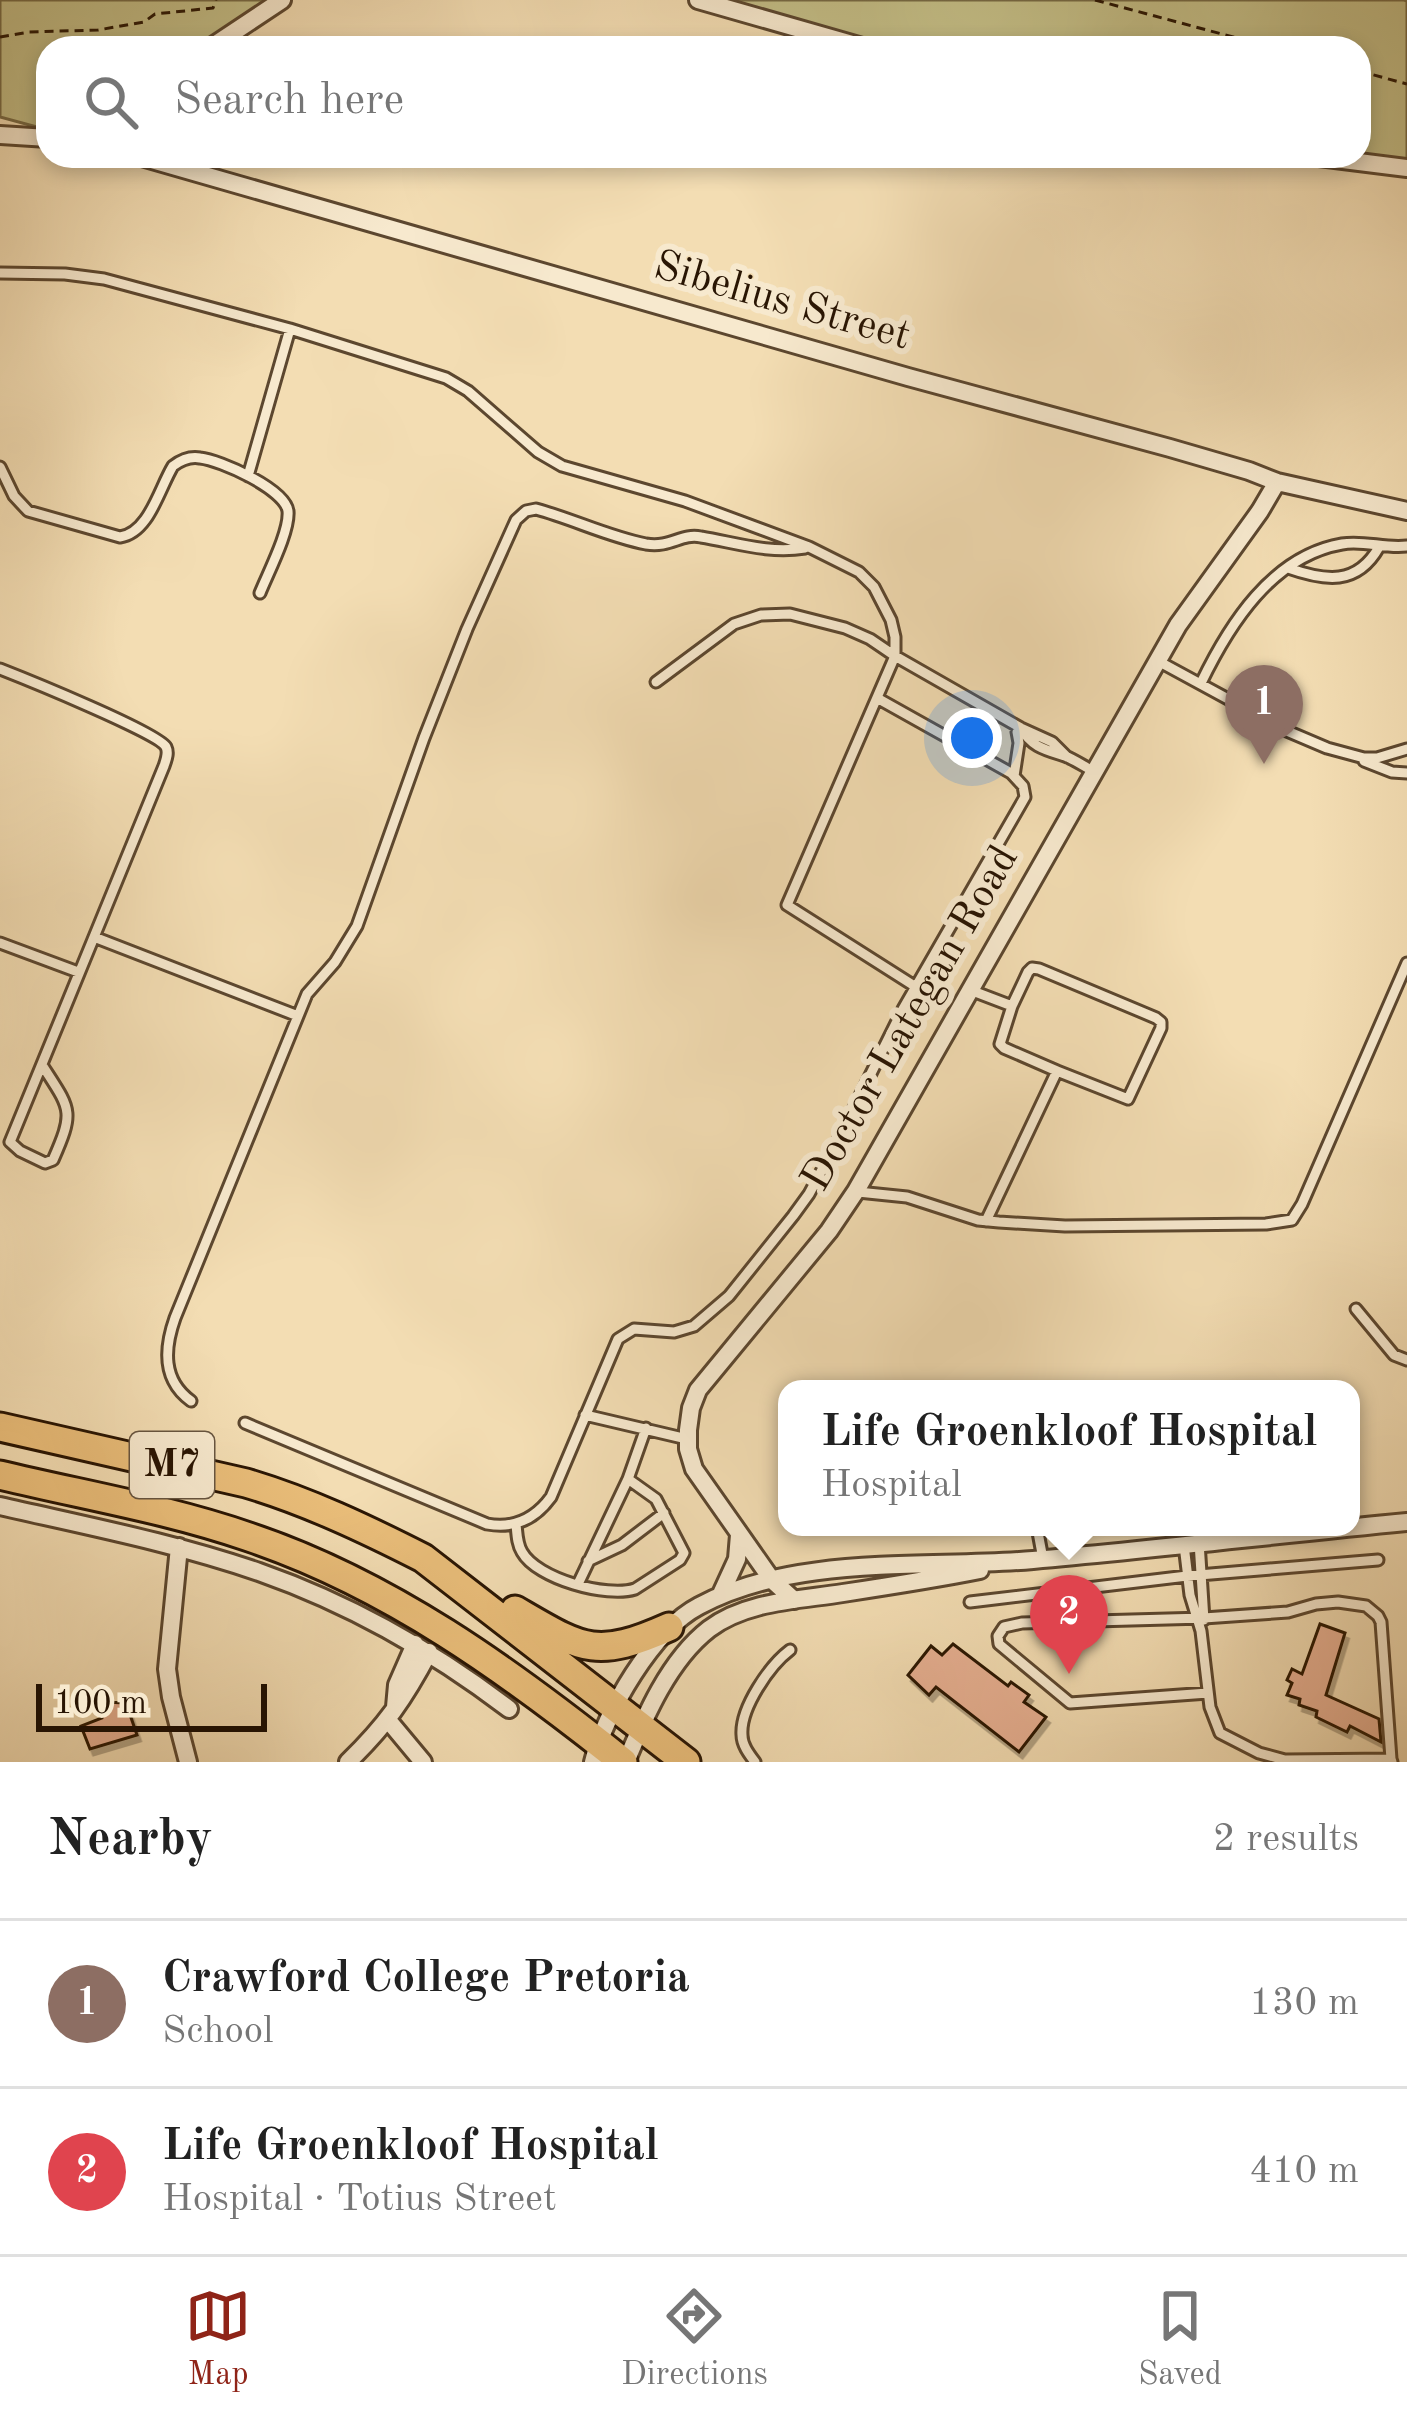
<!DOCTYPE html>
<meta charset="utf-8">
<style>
body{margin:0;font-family:"Old Standard TT",serif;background:#f2f2f2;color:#222}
.scale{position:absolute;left:36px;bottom:30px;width:231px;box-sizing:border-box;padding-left:12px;border:6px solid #291503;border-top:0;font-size:33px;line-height:42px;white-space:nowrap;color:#291503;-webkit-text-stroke:9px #f7e9ce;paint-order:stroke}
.you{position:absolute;left:972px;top:738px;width:42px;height:42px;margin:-30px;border:9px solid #fff;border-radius:50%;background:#1a73e8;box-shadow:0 0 0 18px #1a73e833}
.badge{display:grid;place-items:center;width:78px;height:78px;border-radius:50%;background:#8f2418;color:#fff;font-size:39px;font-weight:700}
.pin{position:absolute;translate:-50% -99px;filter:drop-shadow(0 3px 6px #0008)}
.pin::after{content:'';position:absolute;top:63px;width:42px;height:36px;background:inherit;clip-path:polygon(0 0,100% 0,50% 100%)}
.popup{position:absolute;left:778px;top:1380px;width:582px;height:156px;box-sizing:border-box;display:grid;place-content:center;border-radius:24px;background:#fff;filter:drop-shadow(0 3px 9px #0005);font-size:39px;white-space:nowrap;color:#767676}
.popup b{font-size:45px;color:#222}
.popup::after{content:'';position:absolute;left:50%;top:100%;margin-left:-24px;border:24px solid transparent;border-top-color:#fff}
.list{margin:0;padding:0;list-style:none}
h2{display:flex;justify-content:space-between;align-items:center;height:156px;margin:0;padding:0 48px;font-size:51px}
h2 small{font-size:39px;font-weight:400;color:#767676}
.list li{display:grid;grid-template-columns:78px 1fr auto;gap:36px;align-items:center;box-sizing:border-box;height:168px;padding:0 48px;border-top:3px solid #e0e0e0}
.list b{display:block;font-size:45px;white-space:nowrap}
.list p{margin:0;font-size:39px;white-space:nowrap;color:#767676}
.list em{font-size:39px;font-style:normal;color:#767676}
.icon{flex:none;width:66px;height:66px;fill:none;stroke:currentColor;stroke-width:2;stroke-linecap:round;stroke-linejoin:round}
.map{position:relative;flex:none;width:1407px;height:1762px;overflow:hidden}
.search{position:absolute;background:#fff;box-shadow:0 6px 18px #0003;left:36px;right:36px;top:36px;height:132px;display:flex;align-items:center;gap:30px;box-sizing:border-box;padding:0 42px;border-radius:36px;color:#767676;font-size:45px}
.sheet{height:492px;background:#fff}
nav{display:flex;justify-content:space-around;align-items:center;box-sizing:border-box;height:168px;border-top:3px solid #e0e0e0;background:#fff;font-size:33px;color:#767676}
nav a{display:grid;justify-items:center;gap:6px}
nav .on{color:#8f2418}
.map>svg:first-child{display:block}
.green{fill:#c3be87;stroke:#766a45;stroke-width:3}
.building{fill:#e7b092;stroke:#291503;stroke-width:3;filter:url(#shadow)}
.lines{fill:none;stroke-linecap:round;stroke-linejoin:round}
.service-casing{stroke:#5c472f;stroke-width:15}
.minor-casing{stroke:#5c472f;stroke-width:22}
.primary-casing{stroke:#291503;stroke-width:33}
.path{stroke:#291503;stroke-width:3;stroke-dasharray:9 6;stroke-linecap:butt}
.service{stroke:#f7e9ce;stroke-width:9}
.minor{stroke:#f7e9ce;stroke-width:16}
.primary{stroke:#eabe7a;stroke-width:27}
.labels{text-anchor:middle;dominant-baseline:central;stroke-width:12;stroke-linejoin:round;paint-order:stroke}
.shield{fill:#f7e9ce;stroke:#675540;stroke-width:3}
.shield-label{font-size:39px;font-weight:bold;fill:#291503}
.street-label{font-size:42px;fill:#291503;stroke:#f7e9ce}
</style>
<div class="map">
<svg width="1407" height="1762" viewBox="0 0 1407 1762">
<defs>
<filter id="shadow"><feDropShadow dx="3.5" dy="6" stdDeviation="0" flood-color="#0004"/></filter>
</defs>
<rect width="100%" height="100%" fill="#f3ddb3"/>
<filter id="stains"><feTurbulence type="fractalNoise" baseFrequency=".00167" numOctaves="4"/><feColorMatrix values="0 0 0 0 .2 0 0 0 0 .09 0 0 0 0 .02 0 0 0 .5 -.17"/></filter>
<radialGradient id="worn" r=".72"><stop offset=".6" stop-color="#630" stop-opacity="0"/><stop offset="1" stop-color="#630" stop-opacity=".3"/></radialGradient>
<!-- green -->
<path class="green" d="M0 0H274L201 48H48V130L0 117Z
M692 0H1404L1407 1V165L1359 156V48H867Z"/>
<!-- building -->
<path class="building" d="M1320 1624 1345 1633 1326 1695 1379 1719 1381 1742 1350 1726 1347 1732 1316 1717 1317 1711 1299 1705 1300 1699 1287 1695 1292 1683 1287 1680 1292 1669 1302 1674Z
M953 1644 1008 1686 1011 1682 1029 1695 1024 1702 1046 1717 1019 1752 936 1687 929 1695 908 1675 931 1646 942 1655Z
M104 1702 126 1703 137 1735 90 1749 81 1726 102 1718Z"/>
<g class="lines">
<defs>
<path id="service" d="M0 273 65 274 104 279 290 329 446 378 468 391 538 452 562 466 685 501 809 547 859 572 874 587 891 620 895 637V656L787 905 916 987
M0 467 14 496 28 511 120 537C149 533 159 489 173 466 181 460 189 456 200 458 220 460 285 489 288 511 290 531 268 573 260 593
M248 476 290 329
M1288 568C1325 581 1357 586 1379 547
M1158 661 1287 731 1327 748 1364 758H1377L1407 749
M0 669C23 678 159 733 166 747 169 753 166 760 164 766L94 937
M656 682 734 624 761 615 790 614 845 628 870 639 895 656 1021 728 1052 742 1067 757
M1201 683C1229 625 1272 556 1342 544 1364 540 1385 549 1407 546
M1021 728C1031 747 1046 750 1065 756 1075 760 1085 767 1095 772
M1364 761 1392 772 1407 773
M1014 776 1019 743 1017 732
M0 943 78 972
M970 990 1012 1006 1028 972 1032 968 1039 969 1156 1018 1161 1022V1028L1128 1099 1057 1071 986 1221
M1012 1006 1000 1044 1004 1048 1057 1071
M42 1065C71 1110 75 1110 53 1160L45 1163 20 1151 10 1142 94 937 298 1016
M858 1192 907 1197 978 1220 999 1222 1065 1226 1266 1224 1292 1220 1302 1204 1407 963
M1356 1309 1394 1355 1407 1360
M191 1401C162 1380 164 1349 175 1318L307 994 335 962 357 926 424 738 467 629 516 520 526 511 536 509C573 519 609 537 646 544 671 548 681 533 701 537 737 543 769 554 805 548
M585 1415 687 1439
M245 1423 487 1524C514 1529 535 1519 551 1497L618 1339 634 1329 674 1332 694 1326 729 1296 793 1216 809 1194 837 1142 903 1009 1025 797 1023 786 1011 773 877 698
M516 1524C517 1534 517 1544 522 1552 537 1579 607 1598 635 1589L680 1560 684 1553 656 1499 628 1479
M1037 1527 1043 1559
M1199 1542 1204 1620
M1184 1545 1190 1595 1201 1631 1210 1707 1220 1733 1259 1753 1285 1760 1391 1759 1392 1762
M588 1561 622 1545 664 1513
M578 1584 628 1479 646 1428
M970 1602 1187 1576 1378 1560
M1208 1693 1070 1703 999 1644 998 1636 1004 1627 1022 1623 1204 1618 1288 1612 1316 1604 1338 1602 1366 1606 1378 1616 1381 1622 1391 1759
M755 1762C749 1754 742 1745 742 1735 740 1708 770 1665 790 1650"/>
<path id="minor" d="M698 0 866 48
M210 48 282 0
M0 135 48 138
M138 156 908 377 1170 448 1249 471 1277 482 1407 511
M1311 156 1407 168
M0 1506C87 1526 175 1543 259 1572 350 1604 433 1651 509 1709
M179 1547 167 1669 171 1697 188 1762
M720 1596 737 1559 739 1535
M794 1600 772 1580 694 1469 688 1449V1430L691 1408 698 1390 829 1231 856 1191 1178 625 1260 511 1277 482
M395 1707 397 1685 415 1644
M388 1720 423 1762
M348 1762C386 1725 404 1699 429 1652
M593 1762C605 1712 653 1630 699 1606 795 1554 927 1569 1033 1560 1158 1549 1282 1534 1407 1522
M626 1762C645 1716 669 1660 709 1629 746 1601 799 1600 843 1593 889 1586 935 1579 980 1570"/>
<path id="primary" d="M0 1427 246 1483C307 1501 366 1529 423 1558L686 1762
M0 1475C83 1495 168 1509 249 1537 389 1584 509 1671 623 1762
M515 1610C582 1649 595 1660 669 1627"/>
</defs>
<!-- service casing -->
<use href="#service" class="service-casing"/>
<!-- minor casing -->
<use href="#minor" class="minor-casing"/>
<!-- primary casing -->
<use href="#primary" class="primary-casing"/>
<!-- path -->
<path class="path" d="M1095 0 1274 48
M0 37 29 32 98 30 144 22 155 14 213 8 216 0
M1359 71 1407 84"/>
<!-- service -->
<use href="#service" class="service"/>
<!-- minor -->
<use href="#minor" class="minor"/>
<!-- primary -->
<use href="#primary" class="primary"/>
</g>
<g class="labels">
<!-- shield labels -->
<rect class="shield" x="130" y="1432" width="84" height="66" rx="9"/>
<g class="shield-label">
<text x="172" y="1465">M7</text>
</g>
<!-- street labels -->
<g class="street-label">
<text transform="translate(782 302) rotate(16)">Sibelius Street</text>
<text transform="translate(911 1019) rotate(-60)">Doctor Lategan Road</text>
</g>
</g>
<rect width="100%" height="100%" filter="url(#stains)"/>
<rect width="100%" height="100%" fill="url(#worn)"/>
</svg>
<div class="scale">100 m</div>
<div class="you"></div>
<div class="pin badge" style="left:1264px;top:764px;background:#8d6e63">1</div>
<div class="pin badge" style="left:1069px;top:1674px;background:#e0444e">2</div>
<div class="popup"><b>Life Groenkloof Hospital</b>Hospital</div>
<div class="search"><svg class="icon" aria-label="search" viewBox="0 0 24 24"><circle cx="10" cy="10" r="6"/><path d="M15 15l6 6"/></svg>Search here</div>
</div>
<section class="sheet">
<h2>Nearby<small>2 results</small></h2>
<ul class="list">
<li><span class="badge" style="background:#8d6e63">1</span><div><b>Crawford College Pretoria</b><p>School</p></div><em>130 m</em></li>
<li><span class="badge" style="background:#e0444e">2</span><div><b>Life Groenkloof Hospital</b><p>Hospital · Totius Street</p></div><em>410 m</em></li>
</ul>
</section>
<nav>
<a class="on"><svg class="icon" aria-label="map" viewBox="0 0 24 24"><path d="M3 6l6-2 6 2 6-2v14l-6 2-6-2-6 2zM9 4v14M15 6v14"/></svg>Map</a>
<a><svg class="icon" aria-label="directions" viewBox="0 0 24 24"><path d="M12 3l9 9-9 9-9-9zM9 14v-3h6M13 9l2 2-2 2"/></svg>Directions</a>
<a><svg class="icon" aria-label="saved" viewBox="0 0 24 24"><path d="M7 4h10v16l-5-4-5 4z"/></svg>Saved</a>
</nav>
